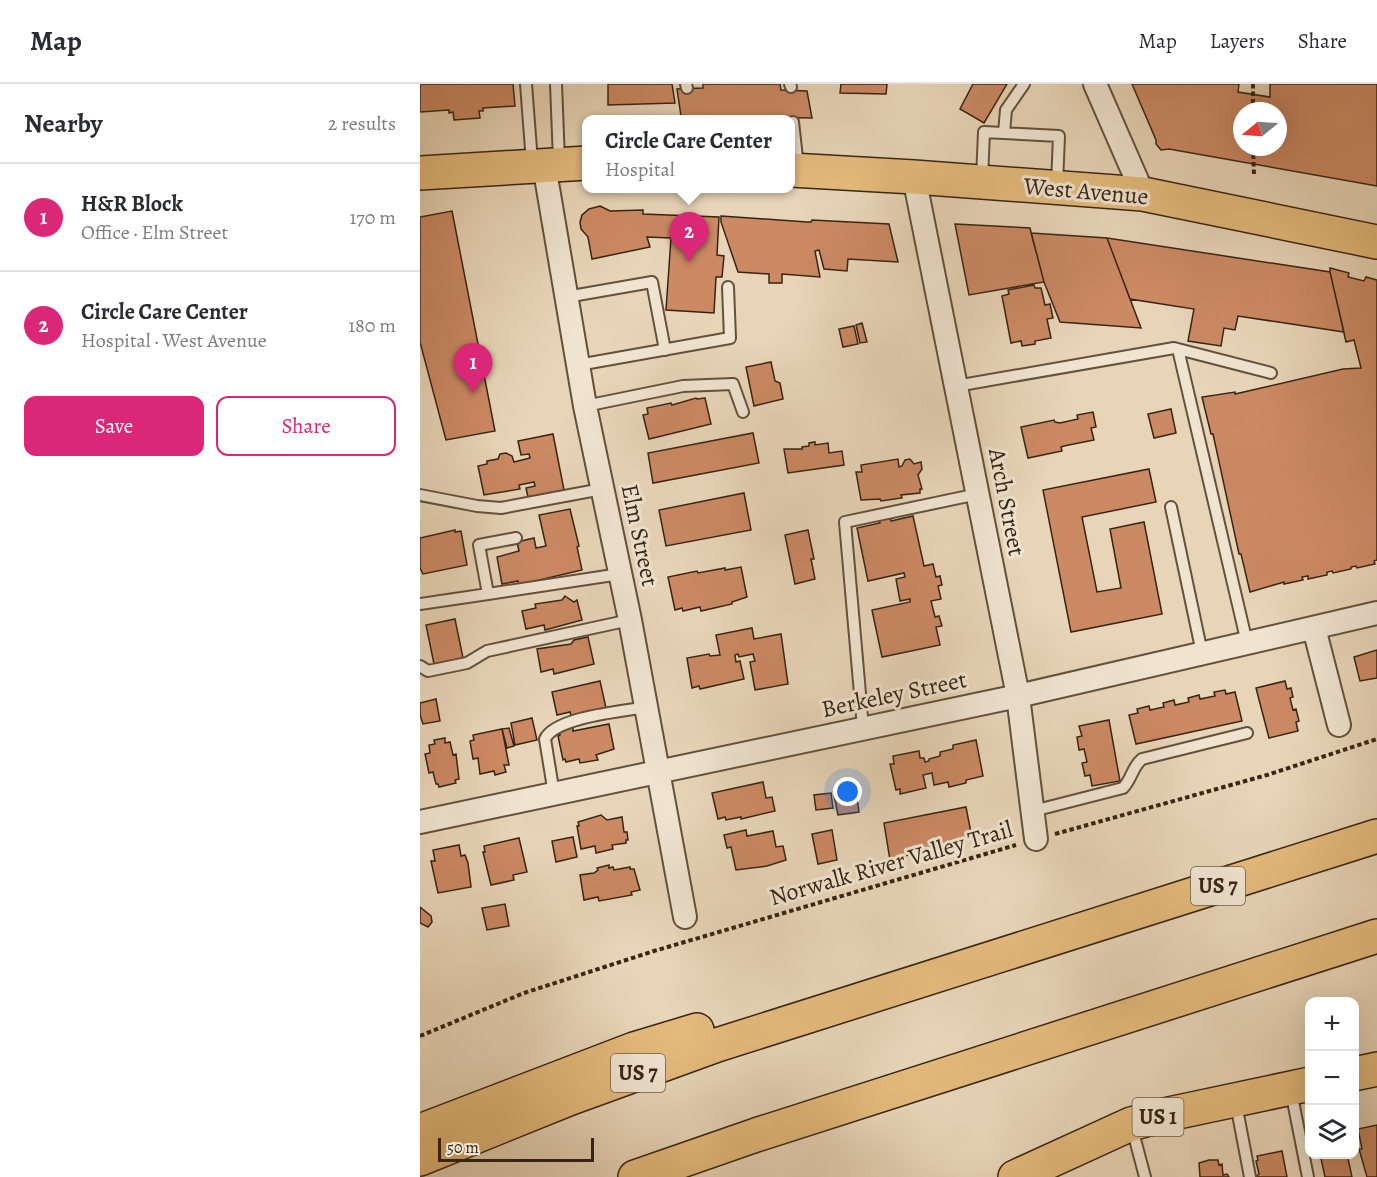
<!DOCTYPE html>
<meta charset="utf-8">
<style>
body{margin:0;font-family:Alegreya,serif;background:#f2f2f3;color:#2b2b33}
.controls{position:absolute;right:18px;bottom:18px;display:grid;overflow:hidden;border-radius:12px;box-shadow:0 6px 24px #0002}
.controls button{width:54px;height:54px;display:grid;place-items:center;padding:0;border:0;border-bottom:2px solid #e1e1e2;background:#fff;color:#2b2b33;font:30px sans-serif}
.compass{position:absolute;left:813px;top:18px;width:54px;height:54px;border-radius:50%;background:#fff;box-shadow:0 6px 24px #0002;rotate:252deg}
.scale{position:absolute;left:18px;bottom:15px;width:156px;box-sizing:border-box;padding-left:6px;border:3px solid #372512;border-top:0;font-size:16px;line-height:21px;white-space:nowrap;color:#372512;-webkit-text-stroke:4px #f0e4d1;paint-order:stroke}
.you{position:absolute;left:428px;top:708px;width:21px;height:21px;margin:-15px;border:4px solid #fff;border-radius:50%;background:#1a73e8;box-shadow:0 0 0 9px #1a73e833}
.badge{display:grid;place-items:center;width:39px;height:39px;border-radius:50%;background:#db2777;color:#fff;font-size:20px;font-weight:700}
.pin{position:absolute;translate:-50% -50px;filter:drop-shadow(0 2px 3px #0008)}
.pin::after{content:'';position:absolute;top:32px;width:21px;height:18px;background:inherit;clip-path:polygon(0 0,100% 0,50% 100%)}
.popup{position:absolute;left:162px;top:31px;width:213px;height:78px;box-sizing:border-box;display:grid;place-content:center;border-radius:12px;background:#fff;filter:drop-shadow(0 2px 4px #0005);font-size:20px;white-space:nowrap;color:#7c7c81}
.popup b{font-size:22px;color:#2b2b33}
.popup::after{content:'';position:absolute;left:50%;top:100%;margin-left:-12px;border:12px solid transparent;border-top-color:#fff}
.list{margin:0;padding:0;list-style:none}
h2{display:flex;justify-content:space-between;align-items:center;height:78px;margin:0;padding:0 24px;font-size:26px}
h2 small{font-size:20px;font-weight:400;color:#7c7c81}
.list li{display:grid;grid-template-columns:39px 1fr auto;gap:18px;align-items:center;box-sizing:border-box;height:108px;padding:0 24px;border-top:2px solid #e1e1e2}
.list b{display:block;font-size:22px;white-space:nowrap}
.list p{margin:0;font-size:20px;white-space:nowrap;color:#7c7c81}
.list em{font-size:20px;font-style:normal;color:#7c7c81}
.actions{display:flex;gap:12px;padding:18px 24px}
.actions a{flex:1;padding:14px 0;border:2px solid #db2777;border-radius:12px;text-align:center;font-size:21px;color:#db2777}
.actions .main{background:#db2777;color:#fff}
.icon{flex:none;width:33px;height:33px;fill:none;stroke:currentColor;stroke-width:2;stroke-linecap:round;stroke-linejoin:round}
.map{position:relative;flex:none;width:957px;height:1093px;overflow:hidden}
header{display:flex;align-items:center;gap:36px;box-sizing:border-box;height:84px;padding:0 30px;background:#fff;border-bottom:2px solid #e1e1e2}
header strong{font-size:28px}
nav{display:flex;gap:33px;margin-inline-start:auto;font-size:21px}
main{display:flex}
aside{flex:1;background:#fff}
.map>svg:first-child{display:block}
.building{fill:#cb8964;stroke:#372512;stroke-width:1.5;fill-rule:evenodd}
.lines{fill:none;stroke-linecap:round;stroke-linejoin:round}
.service-casing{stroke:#63513c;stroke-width:14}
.minor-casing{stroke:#63513c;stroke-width:26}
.primary-casing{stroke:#372512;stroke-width:36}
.motorway-casing{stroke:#372512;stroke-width:36}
.path{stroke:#372512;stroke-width:4;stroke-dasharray:4.5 3;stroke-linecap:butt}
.service{stroke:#f0e4d1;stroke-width:10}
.minor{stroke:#f0e4d1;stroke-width:22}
.primary{stroke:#e4ba7c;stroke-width:33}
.motorway{stroke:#e4ba7c;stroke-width:33}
.labels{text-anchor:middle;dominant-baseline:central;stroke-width:6;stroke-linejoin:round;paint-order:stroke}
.shield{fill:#f0e4d1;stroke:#6e5e4b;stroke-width:1.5}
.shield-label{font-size:22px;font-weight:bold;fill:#372512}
.street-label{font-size:24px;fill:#372512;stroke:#f0e4d1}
</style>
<header>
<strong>Map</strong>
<nav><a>Map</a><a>Layers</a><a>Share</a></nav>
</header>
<main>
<aside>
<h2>Nearby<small>2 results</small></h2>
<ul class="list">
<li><span class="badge">1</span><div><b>H&amp;R Block</b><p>Office · Elm Street</p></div><em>170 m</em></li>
<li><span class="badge">2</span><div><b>Circle Care Center</b><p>Hospital · West Avenue</p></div><em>180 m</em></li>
</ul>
<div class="actions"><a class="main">Save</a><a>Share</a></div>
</aside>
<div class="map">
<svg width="957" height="1093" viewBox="0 0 957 1093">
<rect width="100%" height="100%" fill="#e8d5b8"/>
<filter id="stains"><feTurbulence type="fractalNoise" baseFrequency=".00333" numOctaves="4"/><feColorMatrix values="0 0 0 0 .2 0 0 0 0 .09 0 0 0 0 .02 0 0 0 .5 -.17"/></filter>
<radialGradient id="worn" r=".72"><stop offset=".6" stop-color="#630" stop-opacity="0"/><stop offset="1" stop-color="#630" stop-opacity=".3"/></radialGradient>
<!-- building -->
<path class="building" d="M0 0H93L95 22 63 24V27H59L60 34 34 36 33 28 29 29V26L0 28Z
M188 0H252L255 19 188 21Z
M283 0H360L361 6 387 7 392 34 261 32 257 5 283 4Z
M421 0H467L466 10 420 9Z
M553 0H587L564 39 540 25Z
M712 0H819L818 8 850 13V0H957V102L749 65 741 66 736 60V56ZM822 27H858V63H822Z
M180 122 190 127 223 126V130L299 133 297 171 304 172 302 193H296L294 229 246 226 251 154 227 153 230 163 172 175 168 153 161 145 160 138 162 131 169 125Z
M32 127 75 347 26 356 0 258V133Z
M301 132 387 138H391L392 136 469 140 478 178 428 175 427 187 404 185 399 166 395 167 400 193 362 190V199H349V190L318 188 301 138Z
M535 140 610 144 624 198 549 211Z
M611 149 687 154 721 244 640 238 624 198Z
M687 154 910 188 924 248 818 232 815 246 804 244 801 262 768 257 774 225 710 215Z
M910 184 929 189 928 193 944 197 946 193 957 196V476L954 477 955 480 937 484 936 482 931 483V485L913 489 912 487 907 488V491L888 495V492L882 493 883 496 864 500V498L830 508 821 470H819L793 350H791L782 313 815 308V310L923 285 941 284 934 256 926 258 910 188Z
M614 201 615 204H621L625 221 630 220 633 234 627 235 631 254 615 257V260L602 262 601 257 591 259 582 212 589 210 588 206Z
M442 239 447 258 440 259 436 241Z
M434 242 438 260 423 263 419 245Z
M351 278 355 297 360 299 363 315 334 322 326 283Z
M276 314 277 315 285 314 291 340 229 355 223 331 228 330 227 324 251 319 252 321Z
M751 325 756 349 734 354 728 330Z
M673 328 676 343 671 344 674 356 644 362 641 363 642 367 608 374 601 343 634 336 635 338 640 339 658 335 657 331Z
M333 349 339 379 233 399 228 369Z
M133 350 144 406 108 413 106 404 115 402 114 398 99 401 100 405 64 411 58 382 67 380V377L78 375 80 370 86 369 92 372 94 378 110 374 109 370 101 371 98 357Z
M395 358V361L408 359 409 369 422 367 424 381 368 389 364 365H382V363L389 362V359Z
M478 375 479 383 482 382 485 376 490 375 494 380 501 378 502 385 498 391 502 405H500V409L481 411 482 414 461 417 460 415 441 416 436 388H442L441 381Z
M729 385 736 418 662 433 677 508 701 504 690 445 724 438 742 530 651 548 623 406Z
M324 409 331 446 246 462 239 426Z
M150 425 159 462 157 463 162 486 98 501V497L82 500 77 473 99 467 97 458 114 454 116 464 126 462 119 431Z
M493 432 504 482 513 480 516 493 520 492 522 501 518 502 521 515 511 517 515 533 519 532 522 542 516 543 520 561 462 573 452 526 490 518V515L480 517 476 495 485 493 484 489 448 497 437 444 460 439 459 436 471 434V437Z
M35 446V448L41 447 47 481 3 490 0 484V454Z
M388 446 394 475H391L395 495 375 500 365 451Z
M321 483 327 513 312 518V520L281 527 280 523 263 527 262 524 255 526 248 493 277 487 278 489 305 484V486Z
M145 512 154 518 157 516 162 536 125 546 124 541 106 545 102 527 116 524 115 520 142 516Z
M35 535 43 574 14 580 6 541Z
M332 544 334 555 361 550 368 600 335 606 330 578 335 577 333 570 319 573 318 570 315 571 316 578 320 577 324 595 280 605 279 602 272 604 267 574 289 570 290 572 300 571 296 551Z
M168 553 174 580 134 590 133 585 121 588 117 565 151 560 154 556Z
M957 566V594L940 597 934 573Z
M180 597 186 624 151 632 150 628 137 631 132 608Z
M865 597 867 605 871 604 873 613 870 614 873 626 876 625 879 637 876 638 878 647 849 654 836 604Z
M805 606 806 610 815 608 822 637 716 660 709 631 718 629 717 625 729 622 730 626 744 623 743 619 754 616 755 621 769 618 768 614 779 611 780 615 795 612 794 608Z
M16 615 20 637 3 640 0 631V619Z
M112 634 117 656 95 661 91 639Z
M689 636 700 697 672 702 670 691 665 692 662 679 667 678 664 665 659 666 657 653 662 652 659 642Z
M189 640 194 665 176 671 178 676 160 679 159 675 146 678 145 675 143 676 138 652 140 651 139 646 153 643V647Z
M89 644 94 662 87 664 82 645Z
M82 645 89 681H84L86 688 75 691 74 687 60 690 58 674 53 675 50 657 54 656 53 651Z
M25 654V659L30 658 33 671 36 670 39 695 35 696 36 699 19 703 18 700H16L13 688 9 689 5 670 10 669 9 661 15 660 14 656Z
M556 656 563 692 546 696V699L529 703 528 698 514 701 512 689 503 691 506 704 480 710V705L476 706 470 680H474L473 672 499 667 500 674H504L505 678 509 677V675L520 672V668L533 665V661Z
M343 698 346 714 352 713 355 727 321 735V733L306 736 305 733 298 735 292 709Z
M436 707 439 728 418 731 414 711Z
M411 709 413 724 396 726 394 711Z
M546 723 552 754 470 776 464 739Z
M181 731 187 736 202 733 204 748H207L208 756H206V759L192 761 193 765 176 769 175 762 161 765 157 742H159L158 738Z
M326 746 327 752 353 747 356 763 363 762 366 776 347 782 316 786 311 763 307 764 304 751Z
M412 746 417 776 398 780 392 750Z
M153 753 157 773 136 778 132 757Z
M99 754 107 788 93 791 94 796 71 801 63 768H65L64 762Z
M39 761 41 772 45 771 48 779 51 803 18 809 11 777H15L13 766Z
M189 781V784L193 783 194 786 210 783V785H214L220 806 211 808 212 811 179 817 178 813 164 816 160 791 174 789 178 786 177 784Z
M85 820 89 842 67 846 62 824Z
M0 823 11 832 12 838 8 843 0 839Z
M957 1041V1093H947L939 1065H942L938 1045Z
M862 1067 867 1093H835L839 1090 836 1077 838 1076 837 1072Z
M900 1070H927L932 1093H905Z
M789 1076H798L799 1081 802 1080 803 1091 807 1090 809 1093H780L779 1079Z"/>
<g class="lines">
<defs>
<path id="service" d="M106 0 112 78
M136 0 139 77
M266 0 267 4
M370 0 371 3
M373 38 378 83
M584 49 586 26 604 0
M562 95 564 48 639 52 637 100
M146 213 232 198 245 266
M758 265 827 559
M158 281 310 254 308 203
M536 302 754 264 851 289
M165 322 263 302 313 300 323 328
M0 411 57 422 81 424 182 405
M751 423 782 569
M96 454 59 461 68 510 200 490
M0 520 68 510
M0 582 8 587 47 579 67 567 210 536
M443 644 425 438 558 410
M134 710 125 655C135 633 204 627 227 623
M613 727 703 704C712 695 712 683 722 675L827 649
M871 1007 888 1093
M816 1020 830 1093
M712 1044 725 1093"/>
<path id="minor" d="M675 0 723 110
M124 81 165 322 210 536 265 833
M494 93 598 612 616 755
M894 544 919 641
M0 738 598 612 957 529"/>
<path id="primary" d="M371 86 494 93 723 110 957 158
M0 89 167 79
M934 990 957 985
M595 1093 711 1040 744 1031 890 1000"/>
<path id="motorway" d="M0 1047 214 965 277 946
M0 1075 151 1014 297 961 957 752
M215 1093 336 1051 957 852"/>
</defs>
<!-- service casing -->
<use href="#service" class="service-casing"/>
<!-- minor casing -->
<use href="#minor" class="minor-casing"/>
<!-- primary casing -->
<use href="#primary" class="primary-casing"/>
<!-- motorway casing -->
<use href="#motorway" class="motorway-casing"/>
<!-- path -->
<path class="path" d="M833 0V27
M833 63 834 91
M635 750 847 691 957 655
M0 952 104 909 234 867 596 761"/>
<!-- service -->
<use href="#service" class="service"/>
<!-- minor -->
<use href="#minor" class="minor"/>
<!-- primary -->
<use href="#primary" class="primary"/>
<!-- motorway -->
<use href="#motorway" class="motorway"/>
</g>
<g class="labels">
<!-- shield labels -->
<g class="shield">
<rect x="771" y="783" width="54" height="38" rx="4.5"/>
<rect x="191" y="970" width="54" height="38" rx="4.5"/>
<rect x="712.5" y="1014" width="51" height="38" rx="4.5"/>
</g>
<g class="shield-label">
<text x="798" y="802">US 7</text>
<text x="218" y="989">US 7</text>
<text x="738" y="1033">US 1</text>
</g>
<!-- street labels -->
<g class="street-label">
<text transform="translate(666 107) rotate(5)">West Avenue</text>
<text transform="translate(587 418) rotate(79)">Arch Street</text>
<text transform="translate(220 451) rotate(78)">Elm Street</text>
<text transform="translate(474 610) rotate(-12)">Berkeley Street</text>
<text transform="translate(471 779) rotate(-16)">Norwalk River Valley Trail</text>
</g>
</g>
<rect width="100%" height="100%" filter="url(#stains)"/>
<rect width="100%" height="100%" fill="url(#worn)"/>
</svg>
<div class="controls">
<button>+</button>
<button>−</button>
<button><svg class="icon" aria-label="layers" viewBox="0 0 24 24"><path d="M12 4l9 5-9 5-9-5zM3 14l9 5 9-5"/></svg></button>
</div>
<svg class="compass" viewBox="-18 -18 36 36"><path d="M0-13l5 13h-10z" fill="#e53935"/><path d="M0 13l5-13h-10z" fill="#7c7c81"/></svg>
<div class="scale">50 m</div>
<div class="you"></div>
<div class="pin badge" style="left:53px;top:309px">1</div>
<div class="pin badge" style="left:269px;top:178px">2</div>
<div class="popup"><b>Circle Care Center</b>Hospital</div>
</div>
</main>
